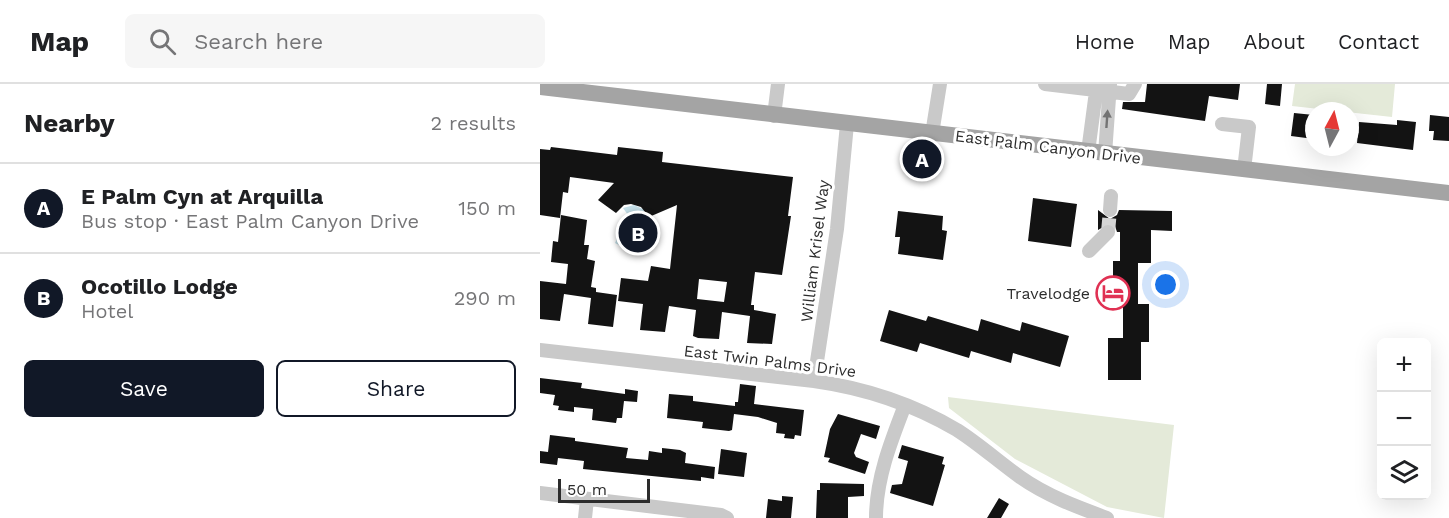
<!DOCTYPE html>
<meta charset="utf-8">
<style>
body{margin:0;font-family:"Work Sans",sans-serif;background:#f6f6f6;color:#202124}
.controls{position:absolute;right:18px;bottom:18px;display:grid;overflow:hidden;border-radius:9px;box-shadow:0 6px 24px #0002}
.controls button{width:54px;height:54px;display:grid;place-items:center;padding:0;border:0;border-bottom:2px solid #e0e0e0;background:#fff;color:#202124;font:30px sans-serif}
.compass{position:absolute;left:765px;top:18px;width:54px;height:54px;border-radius:50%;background:#fff;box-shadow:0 6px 24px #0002;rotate:7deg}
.scale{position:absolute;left:18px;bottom:15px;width:92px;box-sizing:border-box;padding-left:6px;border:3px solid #2c2c2c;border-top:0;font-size:16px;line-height:21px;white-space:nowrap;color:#2c2c2c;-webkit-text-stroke:4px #fff;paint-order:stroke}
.you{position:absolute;left:626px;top:201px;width:21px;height:21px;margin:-15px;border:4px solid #fff;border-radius:50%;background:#1a73e8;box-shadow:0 0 0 9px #1a73e833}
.badge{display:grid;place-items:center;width:39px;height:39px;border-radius:50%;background:#111827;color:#fff;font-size:20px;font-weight:700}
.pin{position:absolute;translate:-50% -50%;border:3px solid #fff;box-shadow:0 2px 6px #0006}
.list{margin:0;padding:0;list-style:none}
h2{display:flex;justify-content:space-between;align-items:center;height:78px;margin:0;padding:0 24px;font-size:26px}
h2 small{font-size:20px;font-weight:400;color:#757577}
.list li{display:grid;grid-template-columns:39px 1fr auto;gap:18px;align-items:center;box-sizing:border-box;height:90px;padding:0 24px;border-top:2px solid #e0e0e0}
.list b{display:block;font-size:22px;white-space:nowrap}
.list p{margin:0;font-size:20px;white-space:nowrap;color:#757577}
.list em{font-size:20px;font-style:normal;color:#757577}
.actions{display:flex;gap:12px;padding:18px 24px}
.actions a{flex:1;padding:14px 0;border:2px solid #111827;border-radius:9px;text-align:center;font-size:21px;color:#111827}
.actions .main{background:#111827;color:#fff}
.icon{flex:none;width:33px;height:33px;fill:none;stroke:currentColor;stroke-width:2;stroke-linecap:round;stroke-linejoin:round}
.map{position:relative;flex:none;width:909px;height:434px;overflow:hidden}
header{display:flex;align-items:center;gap:36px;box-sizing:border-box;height:84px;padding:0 30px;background:#fff;border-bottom:2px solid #e0e0e0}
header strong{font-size:28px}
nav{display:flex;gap:33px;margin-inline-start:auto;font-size:21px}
.search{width:420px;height:54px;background:#f6f6f6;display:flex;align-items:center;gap:15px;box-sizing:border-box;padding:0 21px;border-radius:9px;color:#757577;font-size:22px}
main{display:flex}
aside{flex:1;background:#fff}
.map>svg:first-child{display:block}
.green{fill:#e4ead9}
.water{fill:#c5e0e9}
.building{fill:#131313;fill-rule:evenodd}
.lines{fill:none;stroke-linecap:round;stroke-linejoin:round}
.minor-tunnel{stroke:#d5d5d5;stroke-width:14;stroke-dasharray:14 7;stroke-linecap:butt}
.minor{stroke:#c9c9c9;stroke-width:14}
.major{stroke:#a4a4a4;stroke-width:16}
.oneway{fill:#737373}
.labels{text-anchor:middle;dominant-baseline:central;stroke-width:6;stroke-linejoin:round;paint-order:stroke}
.street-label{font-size:16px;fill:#2c2c2c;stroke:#fff}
.poi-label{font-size:16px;fill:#2c2c2c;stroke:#fff;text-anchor:end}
</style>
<header>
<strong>Map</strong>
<div class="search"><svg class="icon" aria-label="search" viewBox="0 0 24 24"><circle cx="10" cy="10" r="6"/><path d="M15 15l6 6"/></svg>Search here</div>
<nav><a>Home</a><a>Map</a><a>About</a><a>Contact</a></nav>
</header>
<main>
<aside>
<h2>Nearby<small>2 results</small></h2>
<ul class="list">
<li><span class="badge">A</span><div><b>E Palm Cyn at Arquilla</b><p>Bus stop · East Palm Canyon Drive</p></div><em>150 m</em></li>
<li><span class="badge">B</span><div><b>Ocotillo Lodge</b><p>Hotel</p></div><em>290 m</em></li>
</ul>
<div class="actions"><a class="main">Save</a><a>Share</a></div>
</aside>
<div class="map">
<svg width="909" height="434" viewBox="0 0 909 434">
<rect width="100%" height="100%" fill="#fff"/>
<!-- green -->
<path class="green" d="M755 0H855L852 33 752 22Z
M408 313 634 341 624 434 567 423 475 375 409 324Z"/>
<!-- water -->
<path class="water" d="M94 121 105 126 100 132 105 162C93 167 86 165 75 159L88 131 83 124Z"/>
<!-- building -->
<path class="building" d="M607 0H700L698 16 669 12 665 37 582 25 583 18H605Z
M727 0H742L740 22 725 20Z
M754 29 774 31V55L751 52Z
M890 31 909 33V57L893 56 894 47H889Z
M857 36 876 38 873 66 817 59 819 38 857 41Z
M11 63 77 71 78 63 123 68 122 78 253 93 248 132H251L242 191 215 188 211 221H214V226L236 230 232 260 207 259 210 232 182 228 179 255 158 254 153 252 156 226 129 222 125 248 100 246 103 220 78 217 81 194 108 197 111 182 130 185 137 121 109 133 101 123 91 120 84 121 76 129 58 116 74 99 30 93 28 109 23 108 20 134 0 131V65L10 66ZM159 195 187 198 184 218 157 215Z
M493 114 537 120 531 163 488 157Z
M558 126 570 135 577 131 579 126 632 127V147L611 146V179H598V220H609V258H601V296H568V254H583V217H573V177H580V148H577L575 142 570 139 558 146Z
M358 127 403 132 402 146 407 147 403 176 358 170 360 153H355Z
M21 131 47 136 44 161H49L47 175 55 177 51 203 56 204V208L77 211 73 243 48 240 51 214 24 210 20 237 0 235V197L26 200 28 180 11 178 13 157 18 158Z
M349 226 386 237 388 232 438 247 441 235 480 247 482 238 529 252 520 283 473 269 471 279 431 267 429 274 380 259 377 268 340 257Z
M0 294 42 299 41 304 85 310V305L98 307 97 318 84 317 82 334H77L76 339 52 336 53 325 34 323V328L18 326 19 322 13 321 15 311 0 309Z
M200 300 216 302 214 320 264 326 261 352 255 351 254 355 244 354 245 350 236 349 237 339 218 333 194 330 192 346 189 347 162 344 163 338 127 334 129 310 153 312V317L195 322V318H198Z
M298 330 340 342 336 355 321 350 314 369 316 373 329 378 325 390 288 378 290 374 284 373 290 345Z
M10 351 35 354V357L88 364 86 374 108 376 109 367 122 369V364L140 366 146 369 145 379 175 383 174 395 161 393V397L43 385 44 377 18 374 17 381 0 379V367L8 368Z
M362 361 404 373 402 380 405 381 393 422 350 409 352 401 362 400 368 377 358 374Z
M181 365 207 369 204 393 178 390Z
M280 399 324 400V412L308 413V434H276L277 406H280Z
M242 412 253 413 251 434H226L228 415 242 417Z
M459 414 469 420 461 434H447Z"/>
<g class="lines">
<!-- minor-tunnel -->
<path class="minor-tunnel" d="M568 148 570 126"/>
<!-- minor -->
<path class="minor" d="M505 0 589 10 595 0
M234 32 238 0
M682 40 709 43 704 86
M392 50 400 0
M548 68 557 0
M565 70 570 0
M570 126 571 112
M549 167 568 148
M0 266 274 297C324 304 373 320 417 346 439 360 459 378 480 393 507 412 537 423 567 434
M274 297 297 145 307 40
M0 409 181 431 187 434
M45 434 47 415
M336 434C336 395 351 357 365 321"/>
<!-- major -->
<path class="major" d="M0 3 909 109"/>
</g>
<!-- one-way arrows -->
<defs><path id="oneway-solid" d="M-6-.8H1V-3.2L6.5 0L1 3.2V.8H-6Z" transform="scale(1.5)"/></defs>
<use class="oneway" href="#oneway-solid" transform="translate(567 35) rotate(-86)"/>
<!-- icons -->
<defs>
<symbol id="hotel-ring" viewBox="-11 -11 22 22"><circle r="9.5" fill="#fff" stroke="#e03153" stroke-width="1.5"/><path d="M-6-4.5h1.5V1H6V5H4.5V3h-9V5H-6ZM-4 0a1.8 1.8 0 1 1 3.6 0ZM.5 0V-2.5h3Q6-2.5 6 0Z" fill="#e03153"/></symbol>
</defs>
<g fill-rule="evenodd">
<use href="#hotel-ring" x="554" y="190" width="38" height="38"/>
</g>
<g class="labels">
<!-- street labels -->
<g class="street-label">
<text transform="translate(508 63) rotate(7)">East Palm Canyon Drive</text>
<text transform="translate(275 167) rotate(-83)">William Krisel Way</text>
<text transform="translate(230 277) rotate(7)">East Twin Palms Drive</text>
</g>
<!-- poi labels -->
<g class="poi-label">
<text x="550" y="209">Travelodge</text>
</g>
</g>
</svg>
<div class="controls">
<button>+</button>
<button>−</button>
<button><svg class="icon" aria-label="layers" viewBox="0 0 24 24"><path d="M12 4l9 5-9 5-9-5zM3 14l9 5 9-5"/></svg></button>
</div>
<svg class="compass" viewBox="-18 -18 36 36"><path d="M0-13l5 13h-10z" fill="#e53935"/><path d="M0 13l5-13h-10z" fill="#757577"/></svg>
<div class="scale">50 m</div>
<div class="you"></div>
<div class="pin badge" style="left:382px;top:75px">A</div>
<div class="pin badge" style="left:98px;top:149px">B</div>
</div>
</main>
